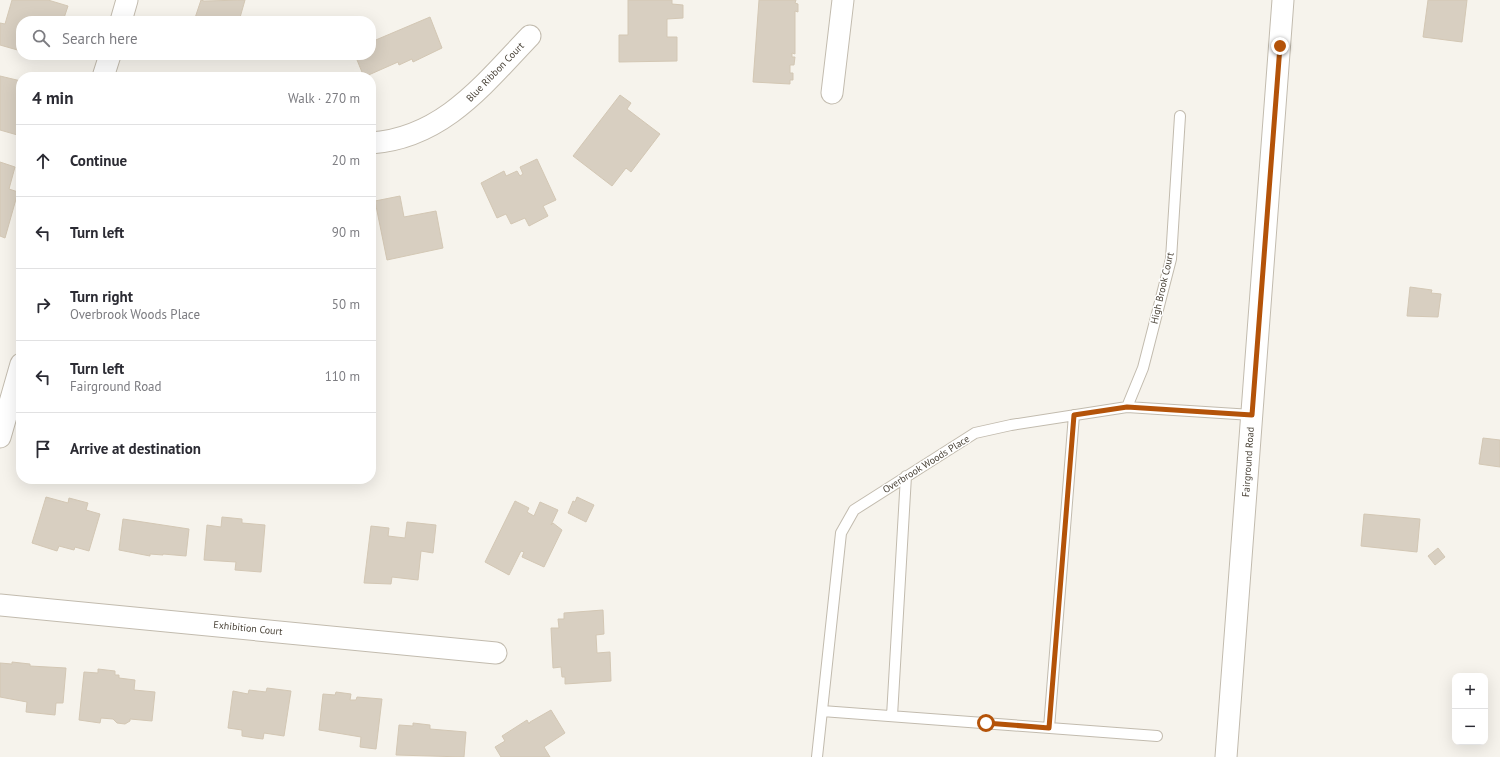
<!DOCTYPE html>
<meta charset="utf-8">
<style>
body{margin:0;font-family:"PT Sans",sans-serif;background:#f7f7f7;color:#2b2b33}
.controls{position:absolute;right:12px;bottom:12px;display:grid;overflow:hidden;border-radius:8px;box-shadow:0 4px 16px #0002}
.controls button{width:36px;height:36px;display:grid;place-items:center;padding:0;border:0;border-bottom:1px solid #e1e1e2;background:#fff;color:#2b2b33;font:20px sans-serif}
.stop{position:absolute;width:12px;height:12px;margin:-9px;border:3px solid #b45309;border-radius:50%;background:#fff}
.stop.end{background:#b45309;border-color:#fff;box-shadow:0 1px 4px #0008}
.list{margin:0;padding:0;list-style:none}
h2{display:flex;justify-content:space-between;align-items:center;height:52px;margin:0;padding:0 16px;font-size:17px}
h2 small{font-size:13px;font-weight:400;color:#7c7c81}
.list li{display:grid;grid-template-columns:26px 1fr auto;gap:12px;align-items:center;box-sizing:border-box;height:72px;padding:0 16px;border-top:1px solid #e1e1e2}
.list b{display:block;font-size:15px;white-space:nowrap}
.list p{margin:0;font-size:13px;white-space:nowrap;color:#7c7c81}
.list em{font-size:13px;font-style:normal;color:#7c7c81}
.icon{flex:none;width:22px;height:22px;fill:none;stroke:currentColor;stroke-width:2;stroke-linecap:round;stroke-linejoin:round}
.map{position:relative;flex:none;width:1500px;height:757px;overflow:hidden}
.search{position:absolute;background:#fff;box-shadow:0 4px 16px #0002;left:16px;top:16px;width:360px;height:44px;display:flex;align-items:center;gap:10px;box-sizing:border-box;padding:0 14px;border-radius:16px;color:#7c7c81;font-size:15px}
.panel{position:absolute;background:#fff;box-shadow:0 4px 16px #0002;left:16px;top:72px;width:360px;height:412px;border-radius:16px}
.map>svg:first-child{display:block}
.building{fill:#d8cfc1;stroke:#d3c7b4}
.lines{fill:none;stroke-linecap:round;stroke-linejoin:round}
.service-casing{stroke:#c2bbae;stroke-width:12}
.minor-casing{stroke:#c2bbae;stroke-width:23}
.service{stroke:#fff;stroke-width:10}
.minor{stroke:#fff;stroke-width:21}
.route{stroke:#b45309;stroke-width:5}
.labels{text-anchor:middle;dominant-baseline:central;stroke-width:3;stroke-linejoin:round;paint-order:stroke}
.street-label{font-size:10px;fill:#4b4439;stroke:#fff}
</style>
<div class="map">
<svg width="1500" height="757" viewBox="0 0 1500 757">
<rect width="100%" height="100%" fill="#f6f3ec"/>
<!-- building -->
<path class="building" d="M12 0H48L68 6 63 21H21V51L0 45V23L5 24Z
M201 0 204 1 245 0 239 21H194Z
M628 0H672V4L683 5V18L667 19V37H677V61L619 62V35H628Z
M759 0H796L795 3 798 4V12L795 11V54L792 53V57H795L794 65H790V73H793V80H790V84L753 82Z
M1428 0H1467L1462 42 1423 37Z
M430 17 442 48 413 62 412 59 399 65 398 62 364 77 355 55H371V42Z
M0 76 21 81V136L0 130Z
M620 95 631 103 627 109 660 134 631 172 626 168 612 186 573 156Z
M537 159 556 200 543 206 548 216 529 226 525 218 511 224 506 214 497 218 481 183 504 171 506 176 517 171 520 176 523 174 520 167Z
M0 162 15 167 9 189 18 192 5 238 0 236Z
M400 196 404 217 436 211 443 248 387 260 375 201Z
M1410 287 1432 290 1431 293 1441 294 1438 317 1407 316Z
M1483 438 1500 440V467L1479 464Z
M46 497 68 503 69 498 88 503 86 510 100 514 89 551 75 547 74 550 59 546 57 551 32 543Z
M577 497 594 505 586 522 568 513 573 501 575 502Z
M515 501 529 508 527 512 534 516 540 502 558 510 551 525 553 523 562 530 544 567 522 557 524 552 521 551 509 575 485 562Z
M1364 514 1420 519 1417 552 1361 546Z
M222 517 242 519V523L265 525 261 572 235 570 236 562 204 560 207 525 221 527Z
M123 519 189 529 186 556 163 554V555L150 554V556L119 550Z
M407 522 436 525 433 553 421 551 418 580 392 577 391 584 364 583 371 526 389 528 388 536 405 538Z
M1438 548 1445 557 1435 565 1428 556Z
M603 610 604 634 596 635 597 653 610 652 611 681 565 684V677H562L561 667 553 668 551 628H559L558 619H564V613Z
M12 662 30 664V666L66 668 63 703H56L55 715 26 712 27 702 0 697V663L12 664Z
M98 669 115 671V675H119V678L135 680 134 690 155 692 152 721 130 719V721L125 724 117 723 113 719 101 718 100 723 79 720 84 672 98 673Z
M267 688 291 691 284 736 264 733 263 739 255 738 242 736V730L228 728 233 691 248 694 249 690 266 692Z
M336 692 351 694 350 700H356L357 697 382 699 376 749 360 747 361 737 319 730 323 694 335 695Z
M551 710 565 733 544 747 550 757H501L495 747 505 741 502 736 527 720 529 724 530 722Z
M413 723 430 725V729L466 732 464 757 396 755 399 725 413 726Z"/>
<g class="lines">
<defs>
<path id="service" d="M1127 407 1143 368 1171 259 1180 116
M822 711 1157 736
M892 716 906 476
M1049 728 1074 415
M817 757 841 533 854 510 975 433 1011 425 1127 407 1252 415"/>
<path id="minor" d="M121 21 127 0
M103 77 110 55
M832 93 843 0
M371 143C443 138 484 84 530 36
M0 437 21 364
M0 605 496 653
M1226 757 1283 0"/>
</defs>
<!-- service casing -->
<use href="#service" class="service-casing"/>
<!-- minor casing -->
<use href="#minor" class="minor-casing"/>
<!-- service -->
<use href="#service" class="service"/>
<!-- minor -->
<use href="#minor" class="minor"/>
</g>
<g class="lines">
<!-- route -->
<path class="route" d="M986 723 1049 728 1074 415 1127 407 1252 415 1280 46"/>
</g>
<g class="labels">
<!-- street labels -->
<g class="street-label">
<text transform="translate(495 72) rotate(-46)">Blue Ribbon Court</text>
<text transform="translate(1162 288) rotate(-77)">High Brook Court</text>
<text transform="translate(1248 462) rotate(-86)">Fairground Road</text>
<text transform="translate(926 464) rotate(-32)">Overbrook Woods Place</text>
<text transform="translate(248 628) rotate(6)">Exhibition Court</text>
</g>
</g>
</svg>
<div class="controls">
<button>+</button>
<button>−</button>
</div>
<div class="stop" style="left:986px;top:723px"></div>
<div class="stop end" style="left:1280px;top:46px"></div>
<div class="search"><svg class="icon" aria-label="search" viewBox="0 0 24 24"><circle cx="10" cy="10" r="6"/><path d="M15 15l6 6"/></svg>Search here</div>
<section class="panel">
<h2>4 min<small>Walk · 270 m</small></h2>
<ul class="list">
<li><svg class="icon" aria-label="ahead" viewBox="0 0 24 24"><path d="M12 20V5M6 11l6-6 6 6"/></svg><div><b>Continue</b></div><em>20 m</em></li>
<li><svg class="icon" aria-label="left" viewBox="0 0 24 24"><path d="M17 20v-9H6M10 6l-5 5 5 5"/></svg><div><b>Turn left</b></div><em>90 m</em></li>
<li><svg class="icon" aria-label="right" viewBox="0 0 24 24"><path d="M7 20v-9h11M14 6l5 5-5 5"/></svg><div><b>Turn right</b><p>Overbrook Woods Place</p></div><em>50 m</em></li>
<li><svg class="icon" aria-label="left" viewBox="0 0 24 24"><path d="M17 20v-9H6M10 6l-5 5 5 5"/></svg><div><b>Turn left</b><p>Fairground Road</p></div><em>110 m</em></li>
<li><svg class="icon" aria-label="arrive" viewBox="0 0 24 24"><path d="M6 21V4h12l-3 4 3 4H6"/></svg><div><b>Arrive at destination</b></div></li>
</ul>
</section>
</div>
